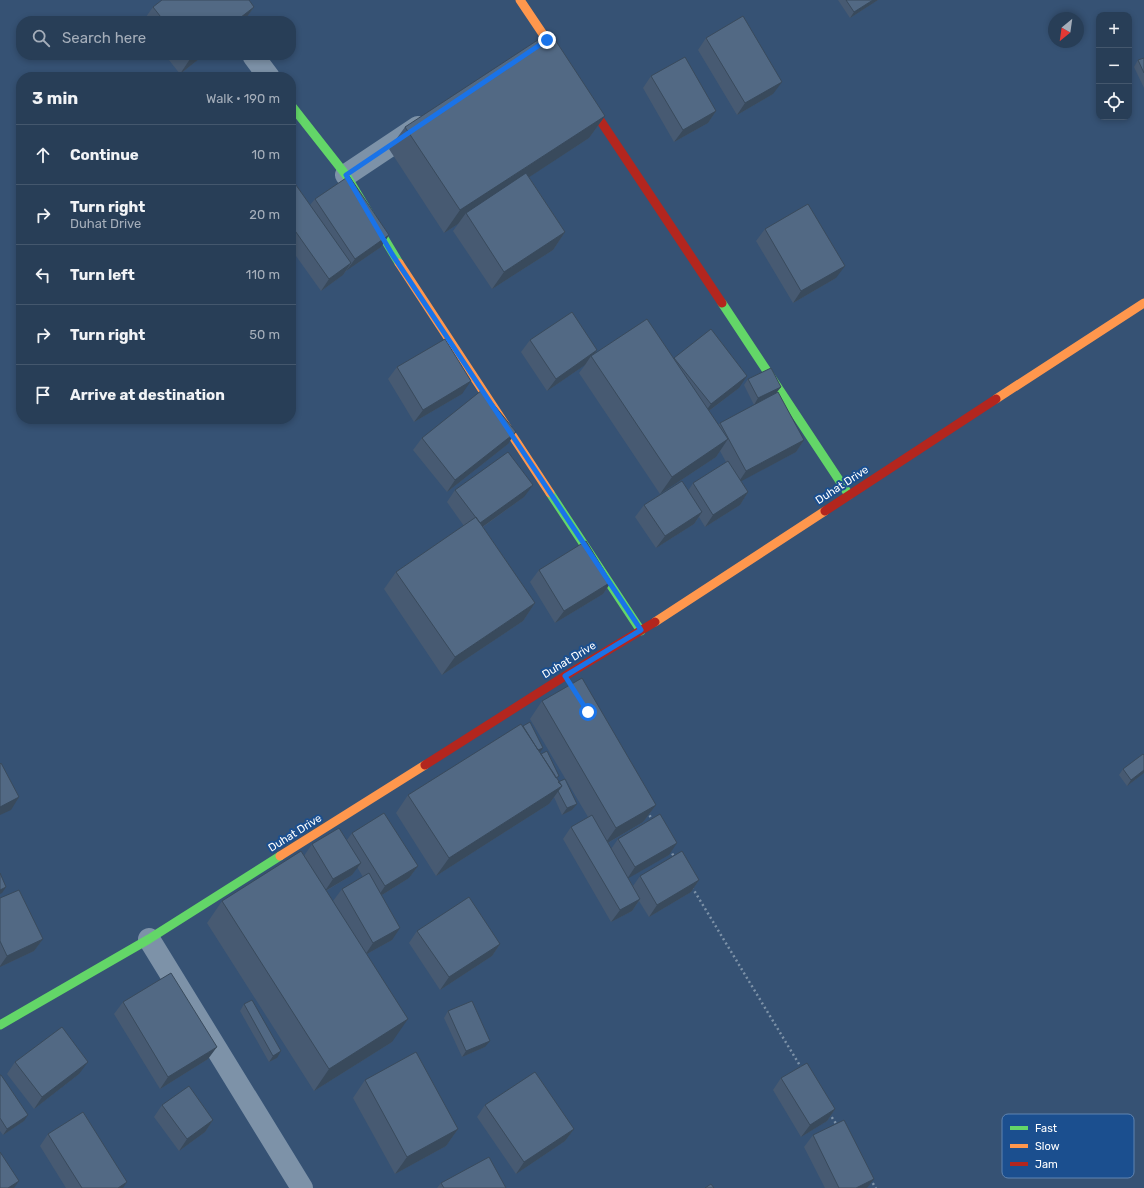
<!DOCTYPE html>
<meta charset="utf-8">
<style>
body{margin:0;font-family:Rubik,sans-serif;background:#344961;color:#f1f3f6}
.controls{position:absolute;right:12px;top:12px;display:grid;overflow:hidden;border-radius:8px;box-shadow:0 2px 6px #0003}
.controls button{width:36px;height:36px;display:grid;place-items:center;padding:0;border:0;border-bottom:1px solid #44576d;background:#283e57;color:#f1f3f6;font:20px sans-serif}
.compass{position:absolute;left:1048px;top:12px;width:36px;height:36px;border-radius:50%;background:#283e57;box-shadow:0 2px 6px #0003;rotate:209deg}
.stop{position:absolute;width:12px;height:12px;margin:-9px;border:3px solid #1a73e8;border-radius:50%;background:#fff}
.stop.end{background:#1a73e8;border-color:#fff;box-shadow:0 1px 4px #0008}
.list{margin:0;padding:0;list-style:none}
h2{display:flex;justify-content:space-between;align-items:center;height:52px;margin:0;padding:0 16px;font-size:17px}
h2 small{font-size:13px;font-weight:400;color:#a5aeba}
.list li{display:grid;grid-template-columns:26px 1fr auto;gap:12px;align-items:center;box-sizing:border-box;height:60px;padding:0 16px;border-top:1px solid #44576d}
.list b{display:block;font-size:15px;white-space:nowrap}
.list p{margin:0;font-size:13px;white-space:nowrap;color:#a5aeba}
.list em{font-size:13px;font-style:normal;color:#a5aeba}
.icon{flex:none;width:22px;height:22px;fill:none;stroke:currentColor;stroke-width:2;stroke-linecap:round;stroke-linejoin:round}
.map{position:relative;flex:none;width:1144px;height:1188px;overflow:hidden}
.search{position:absolute;background:#283e57;box-shadow:0 2px 6px #0003;left:16px;top:16px;width:280px;height:44px;display:flex;align-items:center;gap:10px;box-sizing:border-box;padding:0 14px;border-radius:16px;color:#a5aeba;font-size:15px}
.panel{position:absolute;background:#283e57;box-shadow:0 2px 6px #0003;left:16px;top:72px;width:280px;height:352px;border-radius:16px}
.map>svg:first-child{display:block}
.lines{fill:none;stroke-linecap:round;stroke-linejoin:round}
.path{stroke:#7d92a8;stroke-width:2.5;stroke-dasharray:2 3;stroke-linecap:butt}
.street{stroke:#7d92a8;stroke-width:22}
.fast{stroke:#63d668;stroke-width:9}
.slow{stroke:#ff974d;stroke-width:9}
.jam{stroke:#b3261e;stroke-width:9}
.wall{fill:#475a72;fill-rule:evenodd}
.shaded-wall{fill:#394a5c}
.building{fill:#526984;stroke:#394a5c}
.route{stroke:#1a73e8;stroke-width:5}
.labels{text-anchor:middle;dominant-baseline:central;stroke-width:4;stroke-linejoin:round;paint-order:stroke}
.street-label{font-size:11px;fill:#fff;stroke:#1b4f8f}
.key{fill:#1b4f8f;stroke:#5f84b1;stroke-width:1}
.key-label{font-size:11px;fill:#fff}
</style>
<div class="map">
<svg width="1144" height="1188" viewBox="0 0 1144 1188">
<rect width="100%" height="100%" fill="#365274"/>
<g class="lines">
<!-- path -->
<path class="path" d="M647 811 653 821
M670 849 675 859
M692 887 802 1069
M829 1113 837 1125
M870 1179 876 1188"/>
<!-- street -->
<path class="street" d="M254 57 269 77
M346 175 418 127
M149 939 302 1188"/>
<!-- fast -->
<path class="fast" d="M291 105 346 175 399 263
M722 303 849 495
M550 493 641 631
M0 1025 149 939 280 856"/>
<!-- slow -->
<path class="slow" d="M520 0 561 61
M399 263 550 493
M996 399 1144 303
M655 622 825 511
M280 856 425 765"/>
<!-- jam -->
<path class="jam" d="M584 96 722 303
M825 511 996 399
M425 765 565 676 655 622"/>
</g>
<!-- wall -->
<path class="wall" d="M838 0H878L850 18Z
M153 7H254L244 21H143Z
M706 38 773 94 737 115 698 50Z
M165 55H204L180 74Z
M1144 58V88L1134 67 1138 60Z
M651 76 716 111 708 123 674 142 643 88Z
M605 116 589 138 529 177 565 232 553 250 492 289 453 231 458 224 444 233 389 149 405 127Z
M291 178 310 205 315 199 389 235 381 247 346 271 343 275 321 291 291 249Z
M765 229 836 278 793 303 756 241Z
M530 340 597 350 595 353 673 358H674L739 388 709 411 718 425 720 423 754 405 744 385 748 379 781 387 777 392 804 440 796 452 741 481 748 492 740 505 705 527 699 517 694 524 656 548 635 517 644 505 688 491 693 483 726 462 720 451 716 457 660 494 579 373 585 365 547 391 521 352Z
M397 367 462 394 414 422 388 379Z
M422 438 508 444 447 492 413 450Z
M455 490 524 497 483 527 535 603 523 621 442 675 384 589 396 572 464 526 447 502Z
M539 570 611 582 603 594 555 623 530 582Z
M542 701 656 805 643 822 608 843 611 849 618 839 669 855 628 878 633 886 640 876 699 880 691 892 649 917 639 901 632 911 611 922 563 839 571 827 588 817 530 719Z
M540 752 557 779 577 804 572 810 562 815 554 797 549 804 436 876 396 813 408 795Z
M1144 755V773L1127 786 1119 775 1123 769Z
M352 833 418 866 409 878 382 895 392 940 367 954 392 1042 314 1091 207 923 222 901 304 856 312 844 347 840ZM357 867 363 877 342 889 333 901 344 919 326 891 352 875Z
M0 898 43 939 34 951 0 967Z
M417 931 500 944 492 956 440 990 409 943Z
M123 1002 208 1059 160 1089 114 1014Z
M244 1004 277 1058 269 1062 240 1011Z
M448 1011 485 1047 462 1057 444 1018Z
M15 1062 79 1074 34 1109 7 1074Z
M0 1075 24 1121 3 1135 0 1131Z
M781 1078 835 1109 827 1121 801 1137 773 1090Z
M365 1080 458 1129 446 1146 395 1174 353 1098Z
M162 1105 213 1120 205 1132 179 1151 154 1117Z
M485 1105 574 1129 565 1141 516 1174 477 1117Z
M48 1134 123 1188H66L40 1146Z
M813 1135 867 1188H825L804 1147Z
M441 1183 506 1188H437Z"/>
<!-- shaded-wall -->
<path class="shaded-wall" d="M873 0H878L850 18 854 12Z
M254 7 244 21H236Z
M194 55H204L180 74 192 56Z
M782 82 773 94 737 115 745 103Z
M716 111 708 123 674 142 683 130Z
M605 116 589 138 468 217 466 213 458 224 444 233 460 210Z
M565 232 553 250 492 289 504 272Z
M389 235 381 247 346 271 355 259Z
M351 263 343 275 321 291 329 279Z
M845 266 836 278 793 303 801 291Z
M597 350 592 358 591 356 585 365 547 391 556 379Z
M747 376 739 388 702 416 711 404Z
M471 381 462 394 414 422 423 410Z
M781 387 776 393 754 405 758 398Z
M516 432 508 444 447 492 455 480Z
M728 439 716 457 660 494 672 477Z
M804 440 796 452 738 483 746 471Z
M533 485 524 497 471 535 480 523Z
M748 492 740 505 705 527 713 515Z
M702 512 694 524 656 548 665 536Z
M611 582 603 594 555 623 564 611Z
M535 603 523 621 442 675 455 657Z
M543 748 539 754 533 752Z
M1144 770V773L1127 786 1131 780Z
M562 786 549 804 436 876 449 858Z
M19 797 11 810 0 815V807Z
M577 804 572 810 562 815 567 808Z
M656 805 643 822 604 845 616 828Z
M677 843 669 855 627 879 635 867Z
M361 863 352 875 325 891 333 879Z
M418 866 409 878 377 898 385 886Z
M699 880 691 892 649 917 657 905Z
M6 887 2 893 0 894V890Z
M640 899 632 911 611 922 620 910Z
M400 928 392 940 365 955 373 943Z
M43 939 34 951 0 967V966L7 956Z
M500 944 492 956 440 990 449 977Z
M408 1019 392 1042 314 1091 329 1069Z
M490 1041 485 1047 462 1057 466 1051Z
M217 1047 208 1059 160 1089 168 1077Z
M281 1051 277 1058 269 1062 273 1056Z
M88 1062 79 1074 34 1109 42 1097Z
M835 1109 827 1121 801 1137 810 1125Z
M28 1115 24 1121 3 1135 7 1129Z
M213 1120 205 1132 179 1151 187 1139Z
M458 1129 446 1146 395 1174 407 1157Z
M574 1129 565 1141 516 1174 524 1162Z
M874 1179 867 1188H856Z
M19 1181 14 1188H8Z
M127 1182 123 1188H118Z"/>
<!-- building -->
<path class="building" d="M162 0H249L254 7 236 21H164L153 7Z
M846 0H873L854 12Z
M743 16 782 82 745 103 706 38Z
M550 32 605 116 460 210 405 127Z
M685 57 716 111 683 130 651 76Z
M1144 58V73L1138 60Z
M526 173 565 232 504 272 466 213Z
M349 176 389 235 355 259 315 199Z
M291 178 351 263 329 279 291 225Z
M808 204 845 266 801 291 765 229Z
M572 312 597 350 556 379 530 340Z
M647 319 728 439 672 477 591 356Z
M711 329 747 376 711 404 674 358Z
M445 339 471 381 423 410 397 367Z
M771 368 781 387 758 398 748 379Z
M482 390 516 432 455 480 422 438Z
M778 392 804 440 746 471 720 423Z
M508 452 533 485 480 523 455 490Z
M728 461 748 492 713 515 693 483Z
M682 481 702 512 665 536 644 505Z
M476 517 535 603 455 657 396 572Z
M586 541 611 582 564 611 539 570Z
M582 678 656 805 616 828 542 701Z
M530 722 543 748 538 750 523 726Z
M521 724 562 786 449 858 408 795Z
M547 751 559 776 556 778 541 754Z
M1143 754 1144 755V770L1131 780 1123 769Z
M1 763 19 797 0 807V764Z
M565 779 577 804 567 808 558 791 562 786 558 782Z
M384 813 418 866 385 886 352 833Z
M660 814 677 843 635 867 618 839Z
M592 815 640 899 620 910 571 827Z
M339 828 361 863 333 879 312 844Z
M301 851 408 1019 329 1069 222 901Z
M682 851 699 880 657 905 640 876Z
M0 873 6 887 0 890Z
M369 873 400 928 373 943 342 889Z
M19 890 43 939 7 956 0 941V898Z
M469 897 500 944 449 977 417 931Z
M171 973 217 1047 168 1077 123 1002Z
M252 1000 281 1051 273 1056 244 1004Z
M472 1001 490 1041 466 1051 448 1011Z
M62 1027 88 1062 42 1097 15 1062Z
M416 1052 458 1129 407 1157 365 1080Z
M807 1063 835 1109 810 1125 781 1078Z
M535 1072 574 1129 524 1162 485 1105Z
M0 1075H1L28 1115 7 1129 0 1118Z
M189 1086 213 1120 187 1139 162 1105Z
M83 1112 127 1182 118 1188H82L48 1134Z
M844 1120 874 1179 856 1188H839L813 1135Z
M0 1152 19 1181 8 1188H0Z
M489 1157 506 1188H444L441 1183Z
M711 1184 714 1188H705Z"/>
<g class="lines">
<!-- route -->
<path class="route" d="M547 40 346 175 392 254 641 630 565 676 588 712"/>
</g>
<g class="labels">
<!-- street labels -->
<g class="street-label">
<text transform="translate(842 485) rotate(-33)">Duhat Drive</text>
<text transform="translate(569 660) rotate(-31)">Duhat Drive</text>
<text transform="translate(295 833) rotate(-32)">Duhat Drive</text>
</g>
</g>
<!-- legend -->
<rect x="1002" y="1114" width="132" height="64" rx="6" class="key"/>
<rect x="1010" y="1126" width="18" height="4" fill="#63d668"/>
<rect x="1010" y="1144" width="18" height="4" fill="#ff974d"/>
<rect x="1010" y="1162" width="18" height="4" fill="#b3261e"/>
<g class="key-label">
<text x="1035" y="1132">Fast</text>
<text x="1035" y="1150">Slow</text>
<text x="1035" y="1168">Jam</text>
</g>
</svg>
<div class="controls">
<button>+</button>
<button>−</button>
<button><svg class="icon" aria-label="locate" viewBox="0 0 24 24"><circle cx="12" cy="12" r="6"/><path d="M12 2v4M12 18v4M2 12h4M18 12h4"/></svg></button>
</div>
<svg class="compass" viewBox="-18 -18 36 36"><path d="M0-13l5 13h-10z" fill="#e53935"/><path d="M0 13l5-13h-10z" fill="#a5aeba"/></svg>
<div class="stop" style="left:588px;top:712px"></div>
<div class="stop end" style="left:547px;top:40px"></div>
<div class="search"><svg class="icon" aria-label="search" viewBox="0 0 24 24"><circle cx="10" cy="10" r="6"/><path d="M15 15l6 6"/></svg>Search here</div>
<section class="panel">
<h2>3 min<small>Walk · 190 m</small></h2>
<ul class="list">
<li><svg class="icon" aria-label="ahead" viewBox="0 0 24 24"><path d="M12 20V5M6 11l6-6 6 6"/></svg><div><b>Continue</b></div><em>10 m</em></li>
<li><svg class="icon" aria-label="right" viewBox="0 0 24 24"><path d="M7 20v-9h11M14 6l5 5-5 5"/></svg><div><b>Turn right</b><p>Duhat Drive</p></div><em>20 m</em></li>
<li><svg class="icon" aria-label="left" viewBox="0 0 24 24"><path d="M17 20v-9H6M10 6l-5 5 5 5"/></svg><div><b>Turn left</b></div><em>110 m</em></li>
<li><svg class="icon" aria-label="right" viewBox="0 0 24 24"><path d="M7 20v-9h11M14 6l5 5-5 5"/></svg><div><b>Turn right</b></div><em>50 m</em></li>
<li><svg class="icon" aria-label="arrive" viewBox="0 0 24 24"><path d="M6 21V4h12l-3 4 3 4H6"/></svg><div><b>Arrive at destination</b></div></li>
</ul>
</section>
</div>
